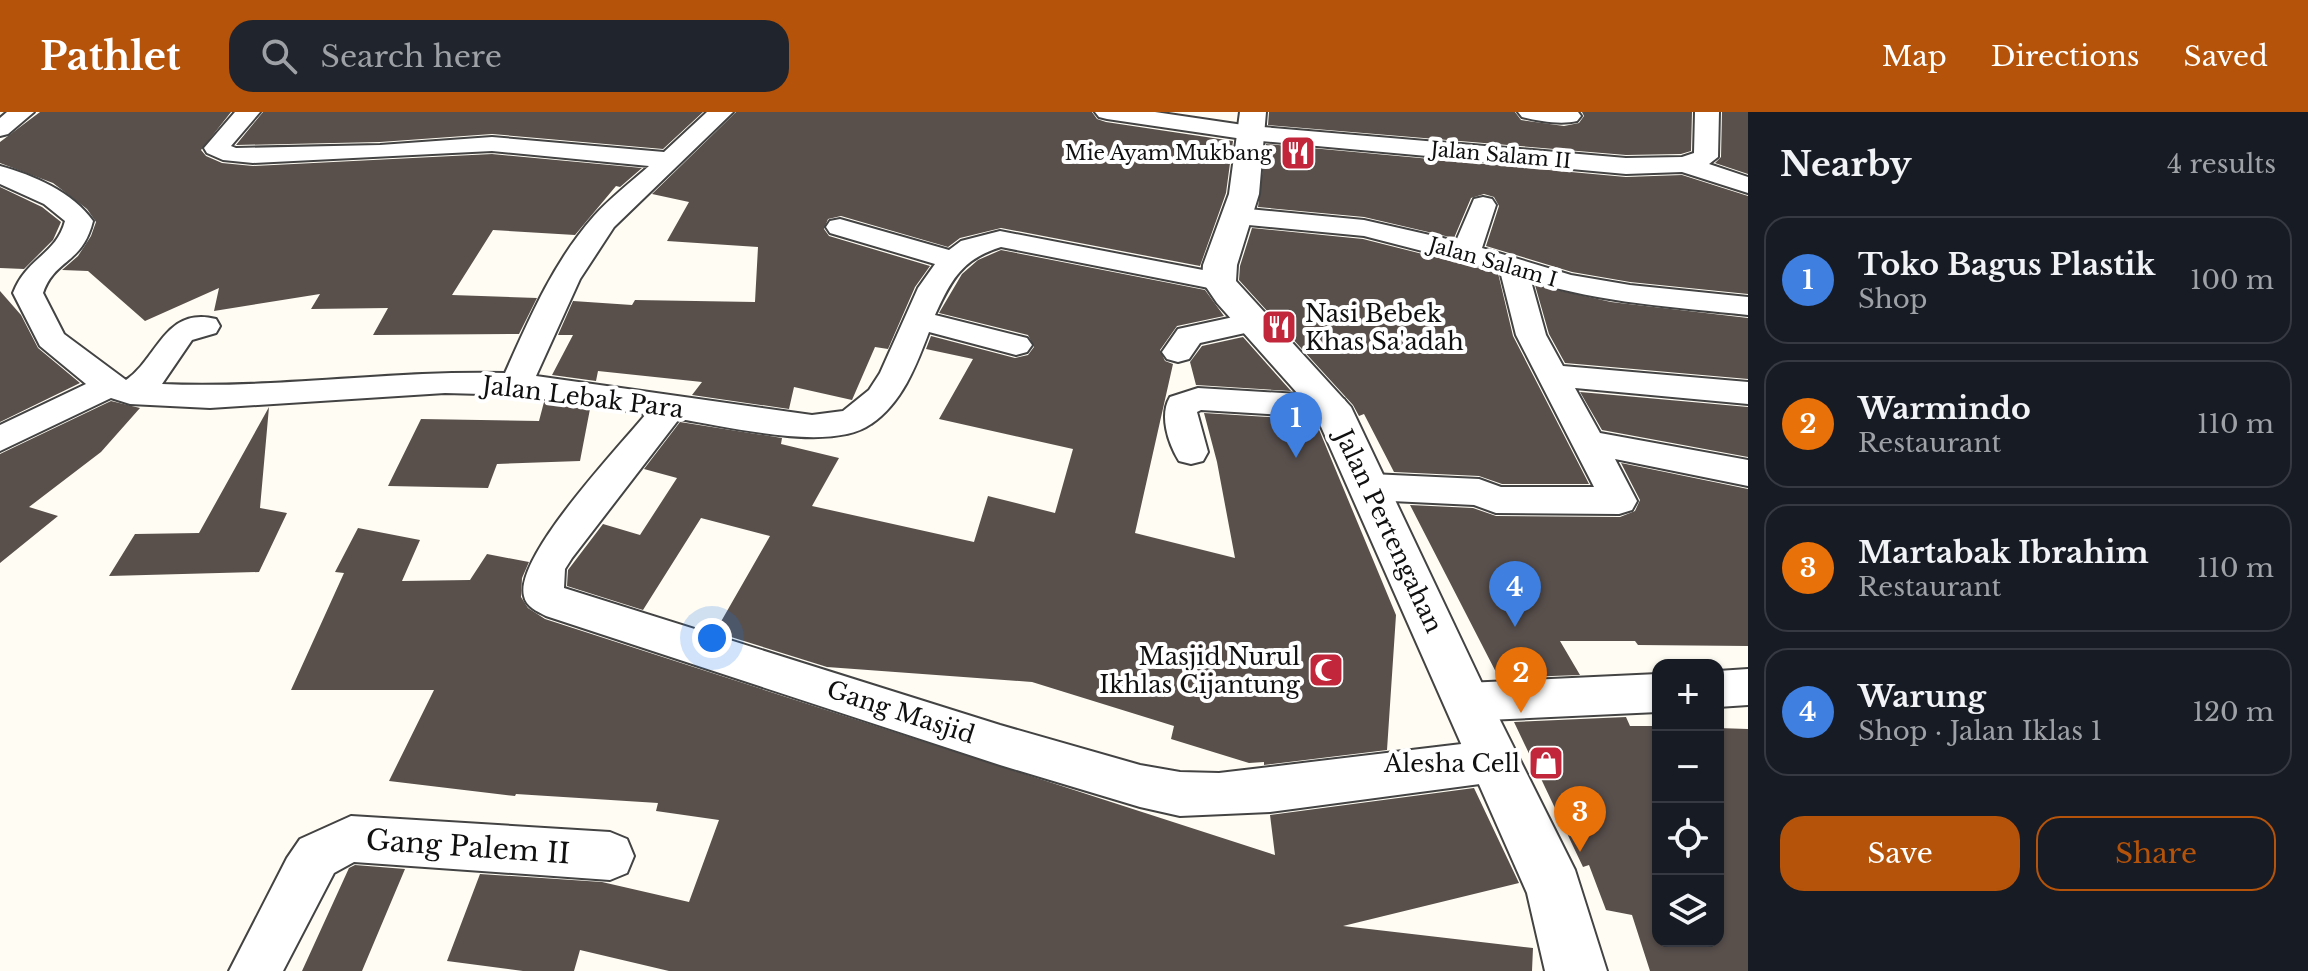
<!DOCTYPE html>
<meta charset="utf-8">
<style>
body{margin:0;font-family:"Libre Baskerville",serif;background:#20242c;color:#f1f3f6}
.controls{position:absolute;right:24px;bottom:24px;display:grid;overflow:hidden;border-radius:16px;box-shadow:0 2px 6px #0004}
.controls button{width:72px;height:72px;display:grid;place-items:center;padding:0;border:0;border-bottom:2px solid #363941;background:#171b24;color:#f1f3f6;font:40px sans-serif}
.you{position:absolute;left:712px;top:526px;width:28px;height:28px;margin:-20px;border:6px solid #fff;border-radius:50%;background:#1a73e8;box-shadow:0 0 0 12px #1a73e833}
.badge{display:grid;place-items:center;width:52px;height:52px;border-radius:50%;background:#b45309;color:#fff;font-size:26px;font-weight:700}
.pin{position:absolute;translate:-50% -66px;filter:drop-shadow(0 2px 4px #0008)}
.pin::after{content:'';position:absolute;top:42px;width:28px;height:24px;background:inherit;clip-path:polygon(0 0,100% 0,50% 100%)}
.list{margin:0;padding:0;list-style:none}
h2{display:flex;justify-content:space-between;align-items:center;height:104px;margin:0;padding:0 32px;font-size:34px}
h2 small{font-size:26px;font-weight:400;color:#9ea1a6}
.list li{display:grid;grid-template-columns:52px 1fr auto;gap:24px;align-items:center;box-sizing:border-box;height:128px;margin:0 16px 16px;padding:0 16px;border:2px solid #363941;border-radius:24px}
.list b{display:block;font-size:30px;white-space:nowrap}
.list p{margin:0;font-size:26px;white-space:nowrap;color:#9ea1a6}
.list em{font-size:26px;font-style:normal;color:#9ea1a6}
.actions{display:flex;gap:16px;padding:24px 32px}
.actions a{flex:1;padding:18px 0;border:2px solid #b45309;border-radius:24px;text-align:center;font-size:28px;color:#b45309}
.actions .main{background:#b45309;color:#fff}
.icon{flex:none;width:44px;height:44px;fill:none;stroke:currentColor;stroke-width:2;stroke-linecap:round;stroke-linejoin:round}
.map{position:relative;flex:none;width:1748px;height:859px;overflow:hidden}
header{display:flex;align-items:center;gap:48px;box-sizing:border-box;height:112px;padding:0 40px;background:#b45309;color:#fff}
header strong{font-size:38px}
nav{display:flex;gap:44px;margin-inline-start:auto;font-size:28px}
.search{width:560px;height:72px;background:#20242c;display:flex;align-items:center;gap:20px;box-sizing:border-box;padding:0 28px;border-radius:24px;color:#9ea1a6;font-size:30px}
main{display:flex}
aside{flex:1;background:#171b24}
.map>svg:first-child{display:block}
.building{fill:#59504c}
.lines{fill:none;stroke-linecap:round;stroke-linejoin:round}
.minor-casing{stroke:#434343;stroke-width:4}
.tertiary-casing{stroke:#434343;stroke-width:4}
.minor{fill:#fff;fill-rule:evenodd}
.tertiary{fill:#fff;fill-rule:evenodd}
.labels{text-anchor:middle;dominant-baseline:central;stroke-width:8;stroke-linejoin:round;paint-order:stroke}
.far-poi-label{font-size:20px;fill:#101010;stroke:#fff;text-anchor:end}
.far-street-label{font-size:20px;fill:#101010;stroke:#fff}
.poi-label{font-size:24px;fill:#101010;stroke:#fff;text-anchor:end}
.street-label{font-size:24px;fill:#101010;stroke:#fff}
.near-street-label{font-size:28px;fill:#101010;stroke:#fff}
</style>
<header>
<strong>Pathlet</strong>
<div class="search"><svg class="icon" aria-label="search" viewBox="0 0 24 24"><circle cx="10" cy="10" r="6"/><path d="M15 15l6 6"/></svg>Search here</div>
<nav><a>Map</a><a>Directions</a><a>Saved</a></nav>
</header>
<main>
<div class="map">
<svg width="1748" height="859" viewBox="0 0 1748 859">
<rect width="100%" height="100%" fill="#fffcf3"/>
<!-- building -->
<path class="building" d="M40 0H231L201 38 206 44 222 51 253 54 492 42 642 56 620 75 616 74 575 123 493 118 452 183 537 186 519 222 373 223 388 196 311 197 320 182 214 199 219 176 145 209 88 159 62 158 78 144 91 124 96 110 87 97 53 71 0 51V30Z
M263 0H703L663 37 492 22 380 30 236 33Z
M736 0H1092L1097 7 1106 10 1233 29 1226 81 1200 154 1001 116 960 126 948 135 841 104 828 107 824 117 829 124 930 154 915 175 888 237 875 235 852 288 794 275 789 297 692 283 702 270 598 259 596 269 552 263 573 223H558L573 189 632 193 635 188 755 190 758 135 667 129 689 90 652 82Z
M1269 0H1515L1521 8 1564 14 1579 11 1584 4 1582 0H1692L1691 39 1681 42 1626 43 1268 13Z
M1722 0H1748V62L1715 51 1721 45Z
M1266 32 1626 65 1682 63 1748 84V182L1630 170 1572 160 1486 134 1499 94 1494 85 1484 82 1471 86 1454 126 1364 105 1258 95Z
M0 75 42 95 61 110 53 128 24 157 0 156Z
M1252 116 1363 127 1498 161 1513 224 1589 372H1502L1479 364 1394 360 1364 302 1359 304 1353 293 1239 168 1240 154Z
M1001 138 1205 178 1224 204 1177 214 1160 238 1165 249 1173 252 1135 421 1235 446 1217 350 1204 301 1315 308 1396 503 1387 638 1264 653V650L1249 651 1171 627 1174 614 1032 570 827 555 715 520 770 424 701 406 643 498 567 474 568 458 603 412 640 423 677 366 644 357 680 310 782 326 781 332 839 346 812 394 974 430 988 384 1055 401 1073 337 939 307 973 247 926 237 931 224 1015 246 1028 243 1034 235 1028 223 939 201 962 162 978 148Z
M1535 173 1611 190 1748 206V267L1565 251 1549 222Z
M0 179 21 203 38 236 80 271 0 310Z
M1243 225 1291 279 1196 273 1190 250 1202 234Z
M1580 280 1748 295V345L1602 318Z
M111 289 140 296 101 340 29 395 58 404 0 451V342Z
M544 290 590 297 580 349 497 352 488 376 388 374 421 307 539 309Z
M269 295 260 396 287 401 259 460 109 464 135 422 199 421Z
M1621 351 1748 377V534L1638 533 1635 529H1560L1580 563 1499 566 1410 393 1473 396 1496 404 1620 405 1635 399 1640 388Z
M358 416 420 428 402 469 470 468 487 442 529 450 522 466 521 485 528 496 545 507 1275 743 1270 703 1474 676 1519 771 1343 814 1533 836 1532 859H669L580 838 574 859H523L447 849 480 762 602 770 689 790 719 708 656 699 658 691 516 682 515 684 389 669 434 578H291L344 461 335 460Z
M1626 605 1630 614H1658V829H1718V616L1748 617V859H1650L1632 803 1606 798 1589 753 1583 755 1514 610Z
M355 753 405 757 362 859H302L349 756Z"/>
<g class="lines">
<defs>
<path id="minor" d="M7 0H34L8 22 0 24V6Z
M235 0H260L231 34 236 36 380 33 492 25 664 40 707 0H733L614 115 580 167 536 264 812 303 843 299 869 278 880 261 918 176 935 152 830 121 826 115 830 109 840 107 949 138 961 129 1000 119 1229 163 1234 169 1229 175 1219 178 1001 135C962 147 951 168 935 203L1027 226 1032 233 1027 240 1016 243 929 220C916 254 902 291 871 312 831 341 726 314 679 307L572 446 565 457 564 476 1000 613 1140 653 1180 660 1219 661 1495 628 1511 634 1518 649 1511 664 1495 670 1270 700 1180 704 1140 695 1000 653 546 504C537 499 526 495 524 484 514 445 619 335 646 302L516 283 445 281 210 296 130 292 111 286 0 339V313L86 272 40 234 13 181C27 145 56 143 65 109L44 92 0 72V54C33 63 73 80 93 109 82 153 55 146 43 181L64 222 126 268C158 246 165 194 216 207L220 214 216 221 192 228 162 272C276 277 390 258 505 261 529 207 554 149 594 104 610 86 631 70 649 54L492 39 253 51 223 48 207 41 204 36Z
M1095 0H1155L1250 14 1626 46 1682 45 1694 41 1695 0H1719L1718 45 1709 52 1748 65V81L1682 60 1626 62 1250 28 1107 7 1099 5Z
M1518 0H1578L1581 4 1577 9C1561 13 1538 9 1522 5Z
M1483 85 1492 87 1496 93 1482 136 1571 163 1630 173 1748 185V203C1675 195 1601 191 1531 169L1546 223 1563 254 1748 270V292L1575 276 1600 321 1748 348V374L1615 347 1637 389 1632 398 1619 402 1496 401 1474 393 1371 388 1358 384 1353 375 1358 366 1371 362 1479 367 1501 375H1594L1516 223 1500 159 1364 124 1238 112 1228 110 1225 104 1228 98 1238 96 1364 108 1456 129 1474 87Z
M1252 201 1263 203 1267 210 1263 217 1200 231 1189 247 1178 250 1167 247 1162 240 1178 217Z
M1198 276 1332 284 1344 287 1349 295 1344 303 1332 306 1201 298 1197 300 1208 340 1203 349 1191 352 1179 349C1168 331 1159 303 1170 285Z
M1748 557V593L1718 595V559Z
M1658 562V600L1466 609 1451 603 1444 590 1451 577 1466 571Z
M351 704 610 720 627 727 634 744 627 761 610 768 354 750 334 761 283 859H229L287 746 300 727Z"/>
<path id="tertiary" d="M1240 0H1266L1259 82 1237 153 1236 169 1351 295 1487 582 1575 758 1607 859H1545L1527 781 1315 301 1217 191 1202 169 1203 153 1229 82Z"/>
</defs>
<!-- minor casing -->
<use href="#minor" class="minor-casing"/>
<!-- tertiary casing -->
<use href="#tertiary" class="tertiary-casing"/>
<!-- minor -->
<use href="#minor" class="minor"/>
<!-- tertiary -->
<use href="#tertiary" class="tertiary"/>
</g>
<!-- icons -->
<defs>
<symbol id="restaurant-square" viewBox="-11 -11 22 22"><rect x="-9" y="-9" width="18" height="18" rx="4" fill="#c2263b" stroke="#fff"/><path d="M-5-6h1v4h1v-4h1v4h1v-4h1v5L-1.5 .5V6h-2V.5L-5-1ZM5-6V6H3V1.5H1.5Q1.5-4 5-6Z" fill="#fff"/></symbol>
<symbol id="mosque-square" viewBox="-11 -11 22 22"><rect x="-9" y="-9" width="18" height="18" rx="4" fill="#c2263b" stroke="#fff"/><path d="M3.5-4.9A6 6 0 1 0 3.5 4.9A5 5 0 1 1 3.5-4.9Z" fill="#fff"/></symbol>
<symbol id="shop-square" viewBox="-11 -11 22 22"><rect x="-9" y="-9" width="18" height="18" rx="4" fill="#c2263b" stroke="#fff"/><path d="M-5-2.5h2.3a2.7 3.5 0 0 1 5.4 0H5L5.5 6h-11ZM-1.5-2.5h3a1.5 2.3 0 0 0-3 0Z" fill="#fff"/></symbol>
</defs>
<g fill-rule="evenodd">
<use href="#restaurant-square" x="1278" y="21" width="40" height="40"/>
<use href="#restaurant-square" x="1259" y="195" width="40" height="40"/>
<use href="#mosque-square" x="1306" y="538" width="40" height="40"/>
<use href="#shop-square" x="1526" y="631" width="40" height="40"/>
</g>
<g class="labels">
<!-- far-poi labels -->
<g class="far-poi-label">
<text x="1272" y="41">Mie Ayam Mukbang</text>
</g>
<!-- far-street labels -->
<g class="far-street-label">
<text transform="translate(1501 43) rotate(5)">Jalan Salam II</text>
<text transform="translate(1493 150) rotate(16)">Jalan Salam I</text>
</g>
<!-- poi labels -->
<g class="poi-label">
<text x="1305" y="201" text-anchor="start">Nasi Bebek<tspan x="1305" dy="28">Khas Sa'adah</tspan></text>
<text x="1300" y="544">Masjid Nurul<tspan x="1300" dy="28">Ikhlas Cijantung</tspan></text>
<text x="1520" y="651">Alesha Cell</text>
</g>
<!-- street labels -->
<g class="street-label">
<text transform="translate(583 285) rotate(7)">Jalan Lebak Para</text>
<text transform="translate(1389 419) rotate(65)">Jalan Pertengahan</text>
<text transform="translate(901 600) rotate(18)">Gang Masjid</text>
</g>
<!-- near-street labels -->
<g class="near-street-label">
<text transform="translate(468 735) rotate(4)">Gang Palem II</text>
</g>
</g>
</svg>
<div class="controls">
<button>+</button>
<button>−</button>
<button><svg class="icon" aria-label="locate" viewBox="0 0 24 24"><circle cx="12" cy="12" r="6"/><path d="M12 2v4M12 18v4M2 12h4M18 12h4"/></svg></button>
<button><svg class="icon" aria-label="layers" viewBox="0 0 24 24"><path d="M12 4l9 5-9 5-9-5zM3 14l9 5 9-5"/></svg></button>
</div>
<div class="you"></div>
<div class="pin badge" style="left:1296px;top:346px;background:#3f7fe0">1</div>
<div class="pin badge" style="left:1521px;top:601px;background:#e8710a">2</div>
<div class="pin badge" style="left:1580px;top:740px;background:#e8710a">3</div>
<div class="pin badge" style="left:1515px;top:515px;background:#3f7fe0">4</div>
</div>
<aside>
<h2>Nearby<small>4 results</small></h2>
<ul class="list">
<li><span class="badge" style="background:#3f7fe0">1</span><div><b>Toko Bagus Plastik</b><p>Shop</p></div><em>100 m</em></li>
<li><span class="badge" style="background:#e8710a">2</span><div><b>Warmindo</b><p>Restaurant</p></div><em>110 m</em></li>
<li><span class="badge" style="background:#e8710a">3</span><div><b>Martabak Ibrahim</b><p>Restaurant</p></div><em>110 m</em></li>
<li><span class="badge" style="background:#3f7fe0">4</span><div><b>Warung</b><p>Shop · Jalan Iklas 1</p></div><em>120 m</em></li>
</ul>
<div class="actions"><a class="main">Save</a><a>Share</a></div>
</aside>
</main>
